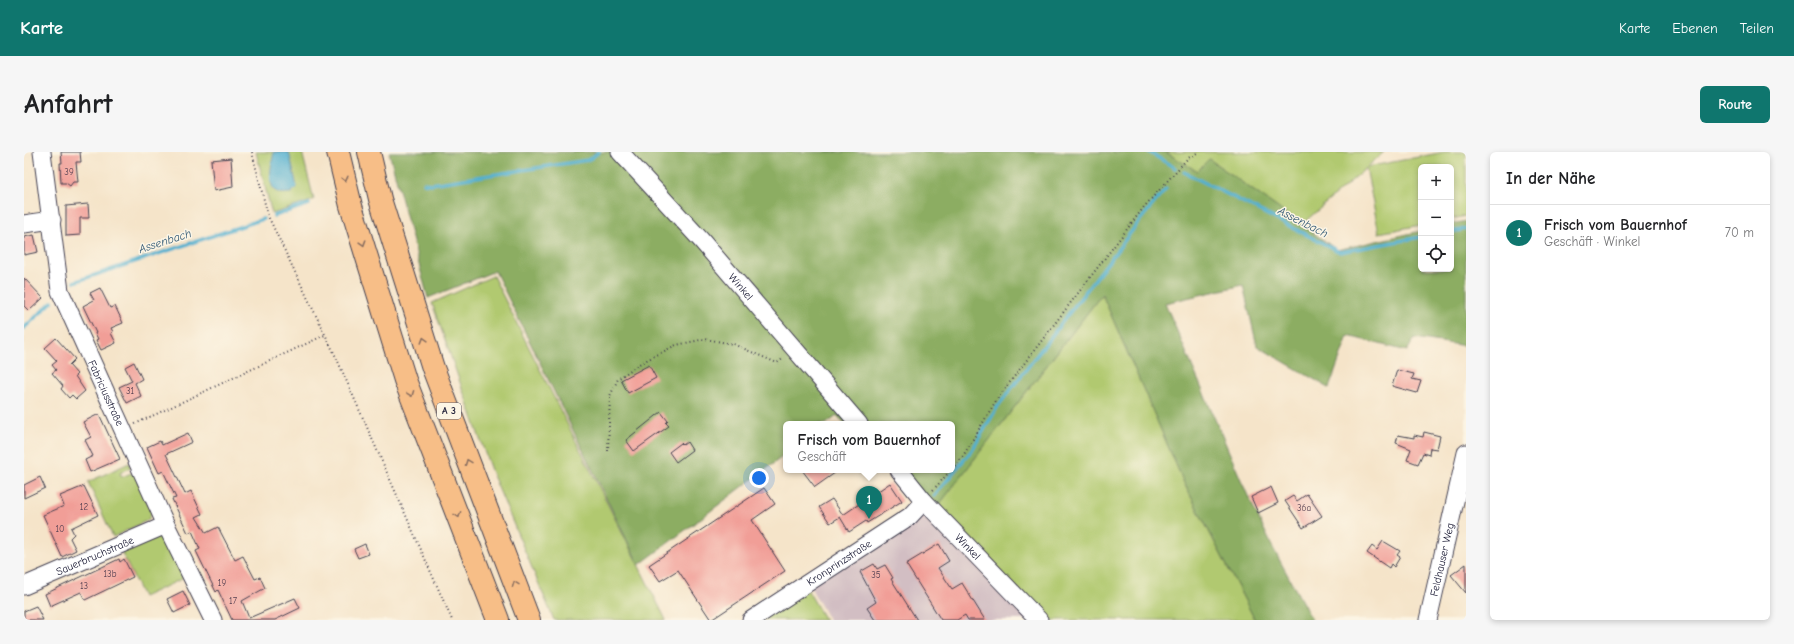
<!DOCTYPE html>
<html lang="de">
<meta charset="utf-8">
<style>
body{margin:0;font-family:"Comic Neue",sans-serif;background:#f6f6f6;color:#202124}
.controls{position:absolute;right:12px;top:12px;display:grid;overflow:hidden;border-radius:6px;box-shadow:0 2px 6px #0003}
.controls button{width:36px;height:36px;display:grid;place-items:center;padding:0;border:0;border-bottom:1px solid #e0e0e0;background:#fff;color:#202124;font:20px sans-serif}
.you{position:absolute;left:735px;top:326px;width:14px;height:14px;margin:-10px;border:3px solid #fff;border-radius:50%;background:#1a73e8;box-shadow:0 0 0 6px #1a73e833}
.badge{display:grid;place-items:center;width:26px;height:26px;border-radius:50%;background:#0f766e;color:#fff;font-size:13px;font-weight:700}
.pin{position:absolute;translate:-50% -33px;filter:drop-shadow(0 1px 2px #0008)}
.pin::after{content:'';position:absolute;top:21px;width:14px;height:12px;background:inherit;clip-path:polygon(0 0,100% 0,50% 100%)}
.popup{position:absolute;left:759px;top:269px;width:172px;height:52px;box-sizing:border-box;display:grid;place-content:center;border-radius:6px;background:#fff;filter:drop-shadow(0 1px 3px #0005);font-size:13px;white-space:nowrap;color:#757577}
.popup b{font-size:15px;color:#202124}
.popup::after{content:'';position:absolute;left:50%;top:100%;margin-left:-8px;border:8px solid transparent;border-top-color:#fff}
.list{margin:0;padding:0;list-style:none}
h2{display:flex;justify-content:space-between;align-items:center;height:52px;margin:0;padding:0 16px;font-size:17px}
h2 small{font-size:13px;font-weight:400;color:#757577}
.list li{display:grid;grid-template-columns:26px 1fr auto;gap:12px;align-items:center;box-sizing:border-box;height:56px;padding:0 16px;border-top:1px solid #e0e0e0}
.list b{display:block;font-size:15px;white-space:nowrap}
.list p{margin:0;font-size:13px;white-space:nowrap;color:#757577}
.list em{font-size:13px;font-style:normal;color:#757577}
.icon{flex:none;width:22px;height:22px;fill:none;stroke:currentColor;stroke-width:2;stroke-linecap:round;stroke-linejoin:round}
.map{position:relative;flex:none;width:1442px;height:468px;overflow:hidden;border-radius:6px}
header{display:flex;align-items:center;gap:24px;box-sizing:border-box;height:56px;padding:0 20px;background:#0f766e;color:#fff}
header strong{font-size:19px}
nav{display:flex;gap:22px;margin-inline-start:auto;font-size:14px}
.intro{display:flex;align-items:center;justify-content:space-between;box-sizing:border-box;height:96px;padding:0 24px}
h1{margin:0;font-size:28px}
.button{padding:10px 18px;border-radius:6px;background:#0f766e;color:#fff;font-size:14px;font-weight:700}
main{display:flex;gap:24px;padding:0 24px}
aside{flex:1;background:#fff;border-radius:6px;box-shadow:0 2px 6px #0003}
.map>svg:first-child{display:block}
.industrial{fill:#d2bec3}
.green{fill:#b1c96f;stroke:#6a7655}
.forest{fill:#8cad62;stroke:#57684e}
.water{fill:#52b0d0;stroke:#3a6986}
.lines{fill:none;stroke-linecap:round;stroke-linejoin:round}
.stream{stroke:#52b0d0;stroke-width:3.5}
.building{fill:#f19e97}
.minor-casing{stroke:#423f50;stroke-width:19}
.highway-casing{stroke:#423f50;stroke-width:24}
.path{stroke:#423f50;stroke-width:2;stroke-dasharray:1 3;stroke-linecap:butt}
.minor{stroke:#fff;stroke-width:17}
.highway{stroke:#f7be87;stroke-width:22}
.oneway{stroke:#8c7061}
.labels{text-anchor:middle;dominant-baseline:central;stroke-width:3;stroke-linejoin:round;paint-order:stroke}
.number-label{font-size:9px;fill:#564152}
.shield{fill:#fcf5e5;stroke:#63616e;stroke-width:1}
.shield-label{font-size:10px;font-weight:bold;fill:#22223b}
.street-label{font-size:11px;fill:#22223b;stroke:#fcf5e5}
.water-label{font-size:12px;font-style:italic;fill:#355b77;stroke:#fcf5e5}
</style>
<header>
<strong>Karte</strong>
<nav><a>Karte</a><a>Ebenen</a><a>Teilen</a></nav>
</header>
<div class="intro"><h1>Anfahrt</h1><a class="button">Route</a></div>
<main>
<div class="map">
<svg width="1442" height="468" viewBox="0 0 1442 468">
<rect width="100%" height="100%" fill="#fcf5e5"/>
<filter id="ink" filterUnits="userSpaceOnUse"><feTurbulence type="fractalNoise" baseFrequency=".025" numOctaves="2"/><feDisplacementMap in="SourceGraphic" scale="8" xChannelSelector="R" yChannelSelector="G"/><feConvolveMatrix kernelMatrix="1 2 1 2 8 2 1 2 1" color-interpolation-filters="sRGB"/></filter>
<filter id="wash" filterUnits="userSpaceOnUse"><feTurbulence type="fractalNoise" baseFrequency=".012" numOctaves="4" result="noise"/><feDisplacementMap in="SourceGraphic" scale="16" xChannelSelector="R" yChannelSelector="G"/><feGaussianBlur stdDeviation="0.9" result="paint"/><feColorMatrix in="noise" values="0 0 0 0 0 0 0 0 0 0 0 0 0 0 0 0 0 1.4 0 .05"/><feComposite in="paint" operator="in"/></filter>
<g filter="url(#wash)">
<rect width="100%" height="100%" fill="#f5e4c9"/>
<!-- industrial -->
<path class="industrial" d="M908 355 1007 468H805L783 429Z"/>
<!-- green -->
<path class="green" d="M232 0H278L290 48 248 62Z
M1141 0H1360L1343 15 1420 0H1442V64L1427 67V15H1397V73L1355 81 1342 16 1277 73 1185 7 1173 19Z
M469 124 642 468H530L468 321 408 151Z
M1078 142 1162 335 1231 468H1006L911 358Z
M105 311 107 315 96 321 98 325 107 321 111 322 128 360 124 368 89 385 64 330Z
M137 384 140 386 160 426 119 445 97 399Z
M780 432 801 468H720Z"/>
<!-- forest -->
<path class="forest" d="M365 0H1141L1173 19 1185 7 1313 98 1397 79V117H1427V72L1442 69V194L1391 186 1383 199 1324 184 1305 236 1233 194 1219 133 1141 151 1224 344 1249 396 1288 468H1231L1160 331 1078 142 911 358 870 318H928V272H822L813 264 802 272H762V302L615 413 471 119 404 146Z"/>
<!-- water -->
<path class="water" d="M250 0H265L273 35 267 41C263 41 258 42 255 41 241 35 248 11 250 0Z"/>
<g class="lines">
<!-- stream -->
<path class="stream" d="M1125 0 1151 16
M1160 20 1316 100 1397 85
M400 31 407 32 564 8 575 0
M250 64 285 52
M1427 80 1442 77
M50 130 239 67
M0 176 28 150
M910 344 948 298 974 254 1117 67 1142 37"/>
</g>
<g id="blocks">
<!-- building -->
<path class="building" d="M37 0H56L57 10H52L54 30H49L46 34 42 31H37L36 11H38Z
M207 6 209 35 190 39 187 8Z
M64 52 65 66H56V83L42 84V54Z
M10 83 14 100 0 103V85Z
M0 126 19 146 5 159 0 154Z
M76 136 86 156 91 154 99 171 87 176 89 180 87 181 92 191 77 198 72 188 74 187 71 181H72L59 154 70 148 66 141Z
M32 186 51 207 45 213 53 222 51 224 61 239 52 247 48 243 45 246 37 237 39 234 28 221 32 218 28 213 33 209 21 196Z
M110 210 118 227 111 231 117 244 103 251 95 235 108 229 101 215Z
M625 213 632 226 604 241 597 228Z
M1373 218 1390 222 1388 227 1397 229 1393 241 1368 234Z
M637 260 644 269 642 271 645 274 610 299 602 288Z
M75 262 96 307 66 320 61 308 69 304 61 288 67 285 59 270Z
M1400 280 1416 284 1413 297 1406 296 1405 303 1399 301 1394 312 1383 308 1387 297 1372 291 1374 283 1390 286V283L1399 285Z
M164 281 168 290 142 302 161 342 167 339 178 362 172 365 182 381 194 375 211 408 219 404 231 427 236 425 241 436 218 449 225 466 271 446 276 456 251 468H208L194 438 192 440 172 399 176 397 168 379 164 381 148 347 152 346 139 319 135 321 123 295 136 289 138 293Z
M663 290 668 298 652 310 645 300 657 291 659 293Z
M778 318H815L791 335Z
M16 325 21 336 0 346V333Z
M866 331 878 349 843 371 842 369 825 380 816 365 806 371 795 355 808 347 819 363Z
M60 334 74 363 47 376 50 382 46 386 52 398 38 405 19 363 40 354 36 344Z
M1247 335 1254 351 1234 361 1227 345Z
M740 336 751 352 728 368 761 419 687 468 654 418 636 429 625 413Z
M1283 342 1298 364 1279 376 1261 349 1269 344 1273 349Z
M1359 389 1376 399 1373 403 1376 405 1370 415 1367 412 1365 416 1343 401 1348 394 1353 398Z
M341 392 345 402 334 406 330 397Z
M915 392 925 409 914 416 928 437 938 431 961 468H944L941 463 933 468H917L882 412Z
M95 407 96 410 100 407 109 425 61 448 57 440 26 454 21 442Z
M850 412 853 417 861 413 869 426 867 427 893 468H851L843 456 852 450 836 420Z
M1442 412V441L1427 423Z
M159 439 166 453 150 461 143 447Z
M12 454 19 468H0V459Z"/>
</g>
</g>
<g filter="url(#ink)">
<use href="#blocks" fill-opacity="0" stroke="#423f50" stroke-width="1"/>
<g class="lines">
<defs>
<g id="minor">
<path id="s1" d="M18 0 36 139 142 373 189 468"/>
<path id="s2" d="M596 0 677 88 835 272"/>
<path d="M0 72 28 68"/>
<path id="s3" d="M875 318 900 349 1015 468"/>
<path id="s4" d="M0 434 142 373"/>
<path id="s5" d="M727 468 886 364 900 349"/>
<path id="s6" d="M1404 468 1442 301"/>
</g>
<path id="highway" d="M314 0 327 54 381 228 474 468
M345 0 356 47 409 216 505 468"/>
</defs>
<!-- minor casing -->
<use href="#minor" class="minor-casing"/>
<!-- highway casing -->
<use href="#highway" class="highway-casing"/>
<!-- path -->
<path class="path" d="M228 0 244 64 312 205 428 468
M111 272 301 183
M584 299 586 244 594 227 615 212 652 193 681 187 709 192 753 211 760 206
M928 317 939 304 973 247 1120 55 1164 6 1175 0
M909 338 927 318"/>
<!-- minor -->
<use href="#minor" class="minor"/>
<!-- highway -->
<use href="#highway" class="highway"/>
</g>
<!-- one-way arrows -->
<defs><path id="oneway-chevron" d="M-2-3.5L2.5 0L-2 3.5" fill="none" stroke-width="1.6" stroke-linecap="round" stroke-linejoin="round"/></defs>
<g class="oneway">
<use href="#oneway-chevron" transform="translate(321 27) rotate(76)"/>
<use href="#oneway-chevron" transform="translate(339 91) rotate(73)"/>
<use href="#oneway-chevron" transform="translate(400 188) rotate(-107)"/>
<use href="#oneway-chevron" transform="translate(387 242) rotate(69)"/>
<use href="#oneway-chevron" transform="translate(444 310) rotate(-111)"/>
<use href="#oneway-chevron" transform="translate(434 363) rotate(69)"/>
<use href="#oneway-chevron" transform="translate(491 432) rotate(-111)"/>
</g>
</g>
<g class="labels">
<!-- number labels -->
<g class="number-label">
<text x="45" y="20">39</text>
<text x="106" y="239">31</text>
<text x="60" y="355">12</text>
<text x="1280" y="356">36a</text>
<text x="36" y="377">10</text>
<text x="86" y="422">13b</text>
<text x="852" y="423">35</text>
<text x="198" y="431">19</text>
<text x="60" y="434">13</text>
<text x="209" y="449">17</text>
</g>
<!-- shield labels -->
<rect class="shield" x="413" y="251" width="24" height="16" rx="3"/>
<g class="shield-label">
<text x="425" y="259">A 3</text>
</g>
<!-- street labels -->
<g class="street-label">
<text stroke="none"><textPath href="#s2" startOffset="181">Winkel</textPath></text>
<text stroke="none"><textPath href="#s1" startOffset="252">Fabriciusstraße</textPath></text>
<text stroke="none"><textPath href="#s3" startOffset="103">Winkel</textPath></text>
<text stroke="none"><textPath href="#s4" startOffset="77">Sauerbruchstraße</textPath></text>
<text stroke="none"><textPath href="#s6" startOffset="62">Feldhauser Weg</textPath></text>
<text stroke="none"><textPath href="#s5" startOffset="105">Kronprinzstraße</textPath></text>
</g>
<!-- water labels -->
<g class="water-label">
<text transform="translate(1279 70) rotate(27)">Assenbach</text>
<text transform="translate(141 89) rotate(-18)">Assenbach</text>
</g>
</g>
</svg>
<div class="controls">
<button>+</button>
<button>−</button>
<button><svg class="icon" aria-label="locate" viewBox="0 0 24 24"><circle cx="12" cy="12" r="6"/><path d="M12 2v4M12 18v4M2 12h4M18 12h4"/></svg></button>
</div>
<div class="you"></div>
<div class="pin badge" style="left:845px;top:367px">1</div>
<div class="popup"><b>Frisch vom Bauernhof</b>Geschäft</div>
</div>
<aside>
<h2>In der Nähe<small></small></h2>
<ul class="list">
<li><span class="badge">1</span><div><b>Frisch vom Bauernhof</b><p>Geschäft · Winkel</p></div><em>70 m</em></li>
</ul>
</aside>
</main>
